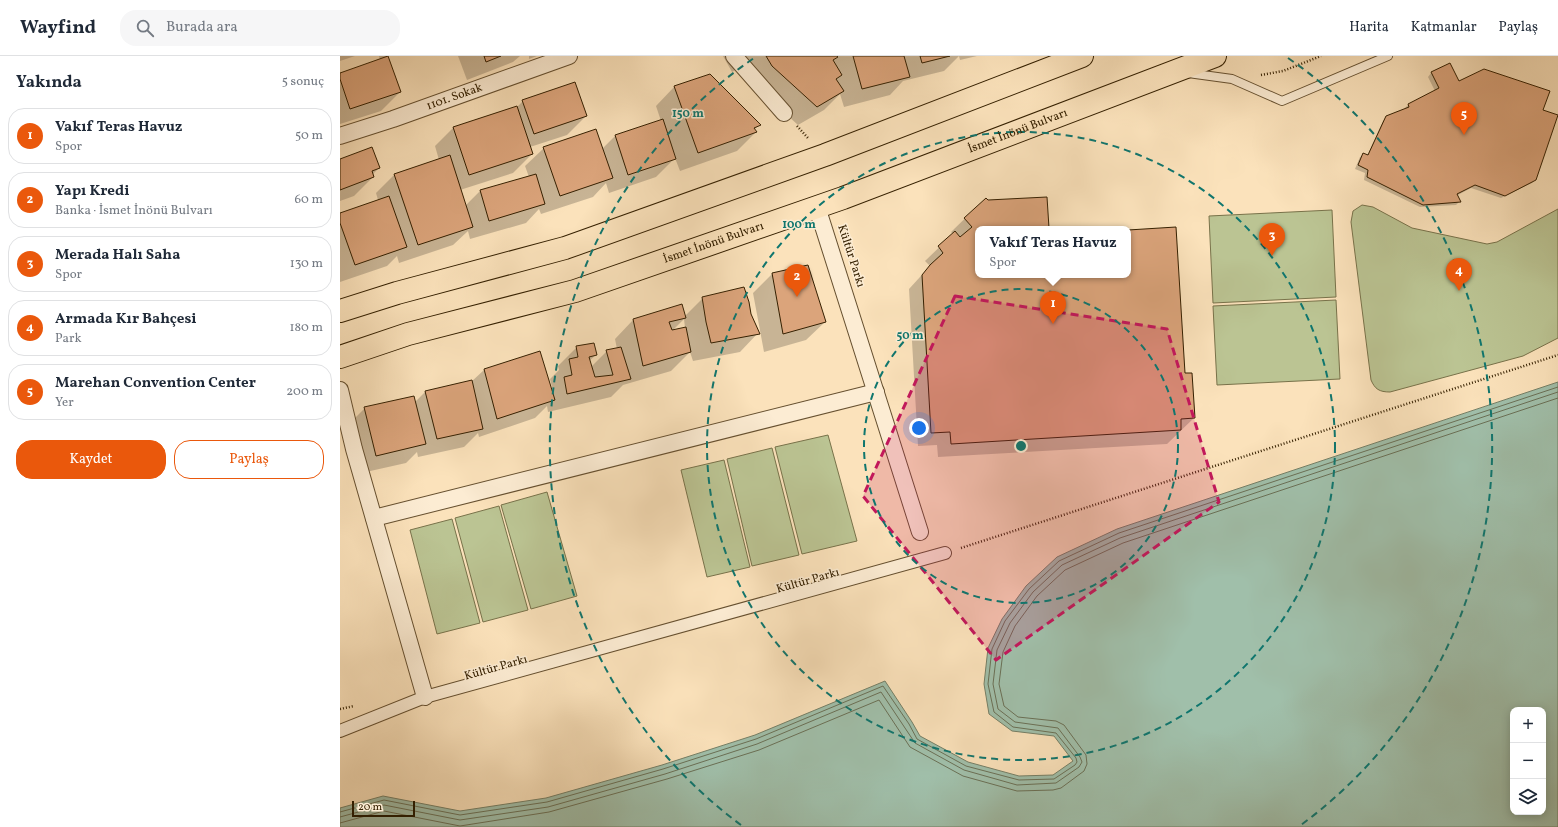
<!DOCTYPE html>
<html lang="tr">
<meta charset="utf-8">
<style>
body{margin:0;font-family:Vollkorn,serif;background:#f6f6f7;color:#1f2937}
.controls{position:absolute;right:12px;bottom:12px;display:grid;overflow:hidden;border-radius:8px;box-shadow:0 2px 10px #0003}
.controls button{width:36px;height:36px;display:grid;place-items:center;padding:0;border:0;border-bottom:1px solid #e0e1e3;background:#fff;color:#1f2937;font:20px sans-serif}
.scale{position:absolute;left:12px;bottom:10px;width:63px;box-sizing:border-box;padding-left:4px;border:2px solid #352001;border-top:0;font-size:11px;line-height:14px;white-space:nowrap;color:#352001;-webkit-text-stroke:3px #fcecd3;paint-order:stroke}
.you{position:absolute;left:579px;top:372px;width:14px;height:14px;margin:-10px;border:3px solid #fff;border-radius:50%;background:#1a73e8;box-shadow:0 0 0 6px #1a73e833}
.badge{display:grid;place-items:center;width:26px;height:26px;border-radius:50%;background:#ea580c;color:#fff;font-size:13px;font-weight:700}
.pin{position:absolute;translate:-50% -33px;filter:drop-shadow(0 1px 2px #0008)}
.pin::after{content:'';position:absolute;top:21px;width:14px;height:12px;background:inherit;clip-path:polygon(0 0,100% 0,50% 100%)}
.popup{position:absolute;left:635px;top:170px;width:156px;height:52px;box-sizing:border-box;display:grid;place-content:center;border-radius:8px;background:#fff;filter:drop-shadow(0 1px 3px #0005);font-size:13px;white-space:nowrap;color:#747a83}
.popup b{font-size:15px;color:#1f2937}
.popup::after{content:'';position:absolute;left:50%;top:100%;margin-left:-8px;border:8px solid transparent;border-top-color:#fff}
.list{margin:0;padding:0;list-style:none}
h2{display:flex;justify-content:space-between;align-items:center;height:52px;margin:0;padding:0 16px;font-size:17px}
h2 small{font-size:13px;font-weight:400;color:#747a83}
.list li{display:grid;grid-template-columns:26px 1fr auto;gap:12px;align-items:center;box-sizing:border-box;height:56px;margin:0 8px 8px;padding:0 8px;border:1px solid #e0e1e3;border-radius:16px}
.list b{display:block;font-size:15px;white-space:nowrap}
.list p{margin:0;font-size:13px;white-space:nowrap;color:#747a83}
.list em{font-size:13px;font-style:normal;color:#747a83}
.actions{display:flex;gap:8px;padding:12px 16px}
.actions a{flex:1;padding:9px 0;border:1px solid #ea580c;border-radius:16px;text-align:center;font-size:14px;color:#ea580c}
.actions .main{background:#ea580c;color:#fff}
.icon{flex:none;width:22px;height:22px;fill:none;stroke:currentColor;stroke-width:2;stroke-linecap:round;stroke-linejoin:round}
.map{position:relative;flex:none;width:1218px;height:771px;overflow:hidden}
header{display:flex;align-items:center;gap:24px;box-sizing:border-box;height:56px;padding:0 20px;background:#fff;border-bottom:1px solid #e0e1e3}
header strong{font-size:19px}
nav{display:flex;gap:22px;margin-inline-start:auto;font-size:14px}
.search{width:280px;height:36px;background:#f6f6f7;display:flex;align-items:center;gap:10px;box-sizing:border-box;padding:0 14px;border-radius:16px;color:#747a83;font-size:15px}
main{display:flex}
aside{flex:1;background:#fff}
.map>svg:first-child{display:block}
.green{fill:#bbc493;stroke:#78724a}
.water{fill:#a0bfaa;stroke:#757f66;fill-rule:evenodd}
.shadow{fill:#0003;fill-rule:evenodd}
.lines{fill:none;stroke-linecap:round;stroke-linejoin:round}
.shore{stroke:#6a7056;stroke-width:1}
.building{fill:#dba47b;stroke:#352001}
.service-casing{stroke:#665030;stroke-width:10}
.pedestrian-casing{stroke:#665030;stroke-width:14}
.minor-casing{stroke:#665030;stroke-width:18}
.primary-casing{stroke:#352001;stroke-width:24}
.path{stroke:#352001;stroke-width:2.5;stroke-dasharray:1 2;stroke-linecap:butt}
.service{stroke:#fcecd3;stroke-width:8}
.pedestrian{stroke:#fcecd3;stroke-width:12}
.minor{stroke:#fcecd3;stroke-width:16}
.primary{stroke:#fbe2bb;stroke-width:22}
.marked{fill:#c2185b;fill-opacity:0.2;stroke:#c2185b;stroke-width:3;stroke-dasharray:8 5;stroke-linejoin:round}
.ring{fill:none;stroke:#0f766e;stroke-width:2;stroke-dasharray:7 5}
.labels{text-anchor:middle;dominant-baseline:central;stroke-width:3;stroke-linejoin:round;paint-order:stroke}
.street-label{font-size:12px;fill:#352001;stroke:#fcecd3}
.centre{fill:#0f766e;stroke:#fcecd3;stroke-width:2}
.ring-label{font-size:12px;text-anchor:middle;font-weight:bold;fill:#0f766e;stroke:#fcecd3;stroke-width:3;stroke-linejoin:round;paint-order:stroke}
</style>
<header>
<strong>Wayfind</strong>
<div class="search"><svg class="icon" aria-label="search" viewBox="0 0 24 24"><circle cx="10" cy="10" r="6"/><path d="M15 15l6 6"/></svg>Burada ara</div>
<nav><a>Harita</a><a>Katmanlar</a><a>Paylaş</a></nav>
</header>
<main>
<aside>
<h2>Yakında<small>5 sonuç</small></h2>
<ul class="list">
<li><span class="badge">1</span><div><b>Vakıf Teras Havuz</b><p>Spor</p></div><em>50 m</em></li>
<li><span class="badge">2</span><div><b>Yapı Kredi</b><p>Banka · İsmet İnönü Bulvarı</p></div><em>60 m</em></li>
<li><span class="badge">3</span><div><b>Merada Halı Saha</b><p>Spor</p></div><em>130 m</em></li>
<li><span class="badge">4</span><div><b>Armada Kır Bahçesi</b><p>Park</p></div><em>180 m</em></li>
<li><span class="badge">5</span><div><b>Marehan Convention Center</b><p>Yer</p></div><em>200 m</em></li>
</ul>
<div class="actions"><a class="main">Kaydet</a><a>Paylaş</a></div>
</aside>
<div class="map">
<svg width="1218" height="771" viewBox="0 0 1218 771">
<rect width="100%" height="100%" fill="#fbe2bb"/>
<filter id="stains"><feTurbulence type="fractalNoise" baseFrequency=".005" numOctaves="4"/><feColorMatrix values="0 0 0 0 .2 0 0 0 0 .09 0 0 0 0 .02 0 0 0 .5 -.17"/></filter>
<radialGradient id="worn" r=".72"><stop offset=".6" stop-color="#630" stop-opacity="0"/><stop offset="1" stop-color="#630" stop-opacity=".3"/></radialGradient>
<!-- green -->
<path class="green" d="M1022 149 1033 151 1072 172 1147 188 1157 186 1218 153V282L1183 300 1050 336C1039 336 1035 333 1031 324L1011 166 1013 155Z
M992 154 996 241 873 247 869 160Z
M996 244 1000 323 877 329 873 250Z
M488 379 517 485 462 498 435 391Z
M432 392 459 499 412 510 387 403Z
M384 404 410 511 367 521 341 414Z
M207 436 237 540 191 553 161 449Z
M159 450 188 554 143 566 115 462Z
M112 463 140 567 97 578 70 474Z"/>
<!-- water -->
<path class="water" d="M1218 326V771H0V752L43 740 120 755 206 742 322 709 415 679 545 625 572 666 580 680 628 706 679 720 713 719 733 705 714 680 672 675 649 658 644 628 648 592 662 563 686 530 717 501 777 473ZM1173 654H1203V756H1173Z"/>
<!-- shadow -->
<path class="shadow" d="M0 0H15L0 5Z
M39 0H47L60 36 41 55 0 68V18L40 4Z
M118 0H180L173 6 127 24Z
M189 0H197L189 3Z
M383 0H619L604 15 563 25 550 39 504 51 500 38 484 54 458 69 414 29 402 10 392 16Z
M619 0H637L620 4Z
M1109 8 1118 27 1202 54 1195 124 1192 127 1161 142 1131 132 1116 140 1119 146 1116 149 1080 151 1024 124 1025 117 1015 113 1020 101 1024 98 1027 100 1043 65 1046 61 1066 54 1065 52 1069 48 1095 35 1088 21 1091 17Z
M370 19 419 69 414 74 416 76 397 95 340 115 335 102 316 121 269 137 266 127 253 141 201 158 199 153 186 167 130 183 128 175 113 189 59 207 57 200 47 210 0 226V158L38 144 36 137 55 118 99 104 95 90 114 71 177 51 183 45 246 60 227 79 190 91 192 98 173 117 120 134 125 150 140 135 189 121 185 110 204 92 262 93 275 80 321 65 316 50 334 31Z
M0 104 39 112 32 119 33 121 14 140 0 145Z
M645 143 708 173H638V219H788V175L844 318 854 362 827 388 598 401 597 389 578 390 569 233 590 210 585 205 613 178 611 176Z
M467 210 485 266 466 284 424 296 413 237 432 218Z
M363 242 410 258 418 277 400 296 353 305 350 296 331 315 283 329 271 341 208 356 207 350 195 362 139 381 138 377 124 391 78 401 77 396 66 407 17 418 6 371 25 352 74 347 85 336 131 326 144 314 213 335 210 323 219 314 218 310 237 291 256 299 249 305 251 311 267 295 277 293 275 283 293 264 344 261ZM344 263 345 272 331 276Z"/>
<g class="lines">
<!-- shore -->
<path class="shore" d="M0 756 44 744 120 759 207 746 323 713 416 683 543 630 569 668 577 683 626 710 679 724 714 723 735 709 737 706 736 702 716 677 673 671 654 656 648 628 652 593 665 565 689 533 719 505 779 477 1218 331
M0 761 44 749 120 764 208 751 325 718 417 688 541 636 575 687 624 714 677 729 716 727 739 711 742 706 740 701 718 672 675 666 658 653 653 628 657 594 670 567 693 536 722 509 780 482 1218 336
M0 767 44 755 120 770 209 756 327 723 419 694 539 644 570 691 623 720 677 735 713 734 721 732 744 715 747 708 746 699 724 669 716 665 678 661 664 650 659 628 663 596 675 570 697 540 725 514 783 487 1218 342"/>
</g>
<!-- building -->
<path class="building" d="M48 0 61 36 10 53 0 23V17Z
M144 0H161L146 6Z
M426 0H497L498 1 493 4 502 19 496 23 504 35 477 51 432 10Z
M513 0H564L570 21 522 33Z
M580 0H610L582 7Z
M1110 7 1119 25 1144 13 1210 35 1203 54 1218 59 1196 124 1165 140 1135 129 1117 138 1121 146 1083 149 1027 121 1028 114 1018 109 1023 97 1028 99 1046 60 1069 51 1068 48 1099 32 1091 16Z
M370 18 421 69 414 72 417 76 358 97 334 30Z
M235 26 247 60 194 78 182 44Z
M177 50 193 98 129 119 113 71Z
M323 63 336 103 288 119 275 79Z
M256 73 273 122 220 140 203 91Z
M32 91 40 112 32 115 34 121 0 134V103Z
M110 99 133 171 78 189 54 118Z
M196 118 205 148 149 165 140 134Z
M49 140 67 191 15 209 0 167V157Z
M707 141 709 172 716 173H638V219H788V174L836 171 845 317H852L855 362 841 363V374L611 388 610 376 591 377 582 219 590 209 603 197 598 190 615 175 620 181 632 171 624 162 646 142 648 144Z
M468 209 486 266 443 278 432 217Z
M404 231 409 246 411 258 420 278 371 287 366 266 362 241Z
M342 248 346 262 329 266 332 274 346 271 351 296 303 310 293 263Z
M254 287 257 299 249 301 255 321 273 319 266 294 281 291 291 323 227 338 224 321 232 319 229 303 238 301 236 290Z
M200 295 215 344 157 363 144 313Z
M132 324 143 373 97 383 85 335Z
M74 340 86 388 36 400 24 351Z"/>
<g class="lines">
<defs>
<path id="service" d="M848 17 892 23 942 45 1048 0"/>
<path id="pedestrian" d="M0 675 85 641 605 497"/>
<g id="minor">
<path d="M394 0 444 57"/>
<path id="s1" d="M0 80 53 63 229 0"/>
<path d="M477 151 580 476"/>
<path d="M0 334 14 393 85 641"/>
<path d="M34 462 536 336"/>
</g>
<g id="primary">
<path d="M0 255 57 237 225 192 485 99 742 0"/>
<path id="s2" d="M0 301 68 278 235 235 503 142 875 0"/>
</g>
</defs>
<!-- service casing -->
<use href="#service" class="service-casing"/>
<!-- pedestrian casing -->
<use href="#pedestrian" class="pedestrian-casing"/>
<!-- minor casing -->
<use href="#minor" class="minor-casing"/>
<!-- primary casing -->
<use href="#primary" class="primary-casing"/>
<!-- path -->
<path class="path" d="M921 19 943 15 981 0
M457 70 468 82
M621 492 1218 299
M0 653 14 650"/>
<!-- service -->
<use href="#service" class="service"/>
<!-- pedestrian -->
<use href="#pedestrian" class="pedestrian"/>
<!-- minor -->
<use href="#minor" class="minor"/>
<!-- primary -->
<use href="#primary" class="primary"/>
</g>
<!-- marked area -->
<path class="marked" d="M615 240 827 273 879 446 656 604 523 440Z"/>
<!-- distance rings -->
<g class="ring">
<circle cx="681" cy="390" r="157"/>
<circle cx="681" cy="390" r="314"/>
<path d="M401 769A471 471 0 0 1 414 2M948 2A471 471 0 0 1 961 769"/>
</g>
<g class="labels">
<!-- street labels -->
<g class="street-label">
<text stroke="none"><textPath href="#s1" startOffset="121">1101. Sokak</textPath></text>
<text stroke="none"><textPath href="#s2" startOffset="715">İsmet İnönü Bulvarı</textPath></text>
<text stroke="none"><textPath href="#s2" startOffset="391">İsmet İnönü Bulvarı</textPath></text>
<text transform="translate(511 200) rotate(72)">Kültür Parkı</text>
<text transform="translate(468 525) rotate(-16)">Kültür Parkı</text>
<text transform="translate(156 612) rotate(-16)">Kültür Parkı</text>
</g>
</g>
<circle cx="681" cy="390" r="6" class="centre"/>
<g class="ring-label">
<text x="348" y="61">150 m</text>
<text x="459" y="172">100 m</text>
<text x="570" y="283">50 m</text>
</g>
<rect width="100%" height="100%" filter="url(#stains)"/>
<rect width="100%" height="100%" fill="url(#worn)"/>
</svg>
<div class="controls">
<button>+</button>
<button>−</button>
<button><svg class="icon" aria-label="layers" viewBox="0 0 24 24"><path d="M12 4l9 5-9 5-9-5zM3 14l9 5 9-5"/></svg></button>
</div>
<div class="scale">20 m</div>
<div class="you"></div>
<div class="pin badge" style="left:713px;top:268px">1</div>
<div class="popup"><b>Vakıf Teras Havuz</b>Spor</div>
<div class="pin badge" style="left:457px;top:241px">2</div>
<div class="pin badge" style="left:932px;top:200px">3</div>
<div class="pin badge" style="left:1119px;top:235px">4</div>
<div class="pin badge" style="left:1124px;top:79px">5</div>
</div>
</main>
